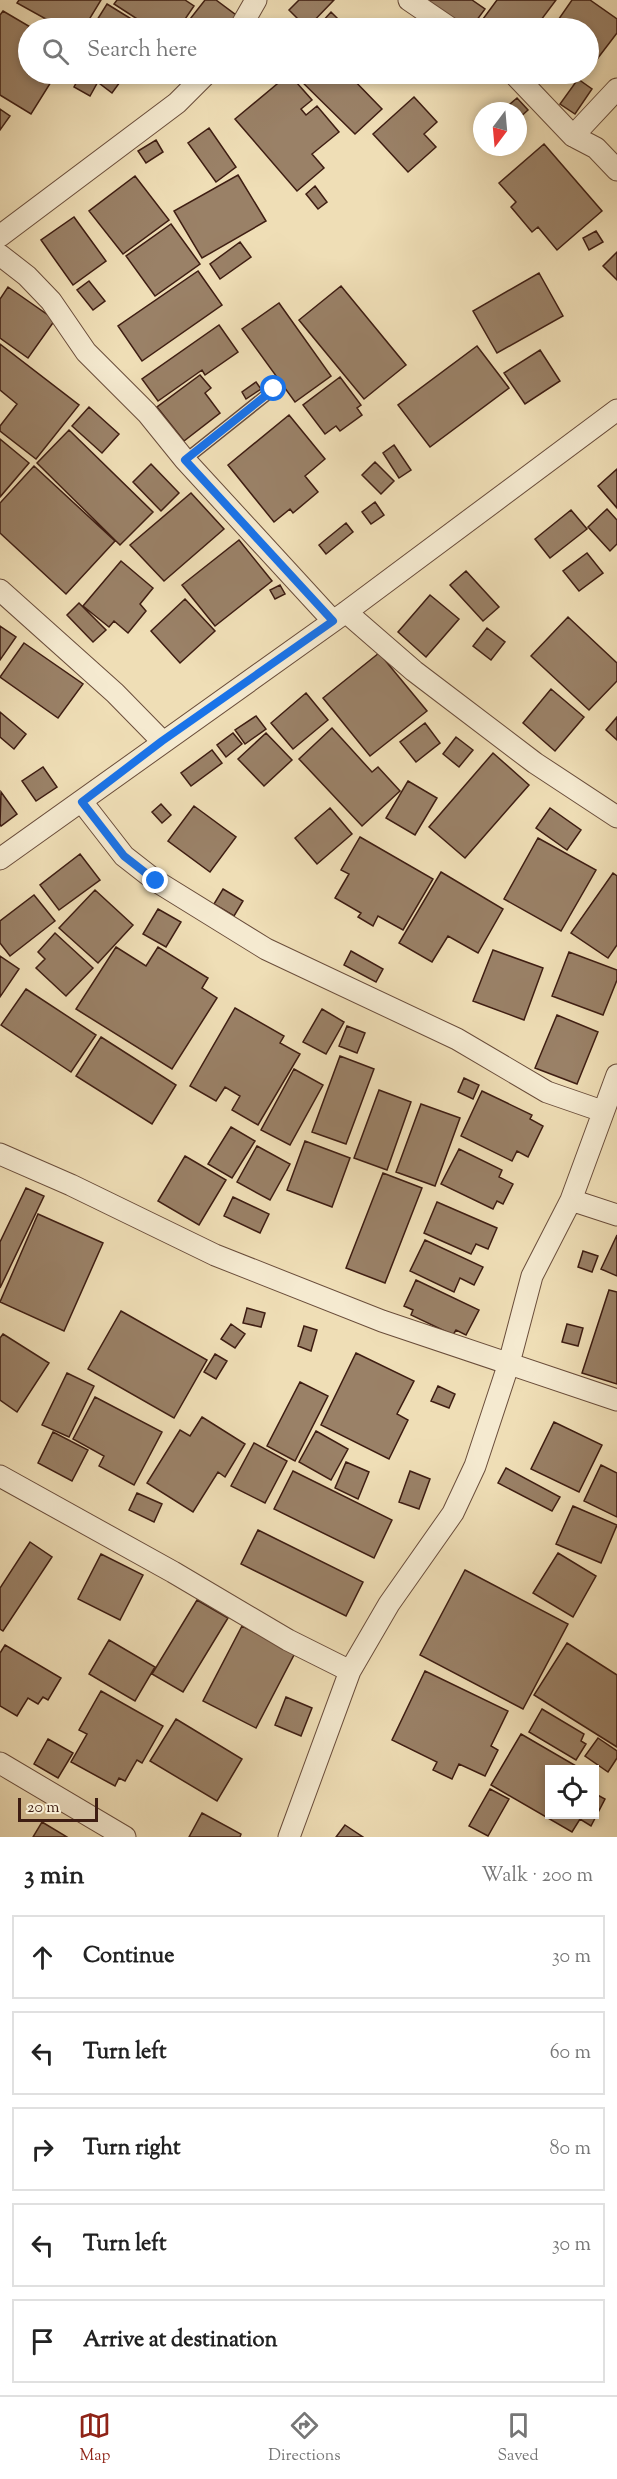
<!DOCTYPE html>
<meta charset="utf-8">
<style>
body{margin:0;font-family:"Sorts Mill Goudy",serif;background:#f6f6f6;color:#222}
.controls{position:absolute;right:18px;bottom:18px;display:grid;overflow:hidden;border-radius:0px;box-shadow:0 3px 9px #0003}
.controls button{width:54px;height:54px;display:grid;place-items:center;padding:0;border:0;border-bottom:2px solid #e0e0e0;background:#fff;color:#222;font:30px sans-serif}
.compass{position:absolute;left:473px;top:102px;width:54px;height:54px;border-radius:50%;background:#fff;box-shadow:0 3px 9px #0003;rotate:196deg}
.scale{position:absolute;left:18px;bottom:15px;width:80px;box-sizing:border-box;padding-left:6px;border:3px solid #3e1d12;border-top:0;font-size:16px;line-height:21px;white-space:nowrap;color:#3e1d12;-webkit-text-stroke:4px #f5ead0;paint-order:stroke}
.stop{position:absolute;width:18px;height:18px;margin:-14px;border:4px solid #1a73e8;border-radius:50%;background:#fff}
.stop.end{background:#1a73e8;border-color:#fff;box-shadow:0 2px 6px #0008}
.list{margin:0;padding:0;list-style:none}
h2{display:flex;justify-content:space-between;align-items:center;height:78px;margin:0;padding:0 24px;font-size:26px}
h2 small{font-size:20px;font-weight:400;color:#767676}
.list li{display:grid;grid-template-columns:39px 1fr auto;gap:18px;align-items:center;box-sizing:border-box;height:84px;margin:0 12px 12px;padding:0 12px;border:2px solid #e0e0e0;border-radius:0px}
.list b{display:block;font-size:22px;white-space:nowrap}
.list em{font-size:20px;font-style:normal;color:#767676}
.icon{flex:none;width:33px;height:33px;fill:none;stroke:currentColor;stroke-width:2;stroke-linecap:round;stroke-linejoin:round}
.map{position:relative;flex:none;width:617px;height:1837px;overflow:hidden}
.search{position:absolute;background:#fff;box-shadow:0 3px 9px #0003;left:18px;right:18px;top:18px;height:66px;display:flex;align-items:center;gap:15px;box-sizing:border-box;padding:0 21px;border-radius:33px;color:#767676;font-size:22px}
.sheet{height:558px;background:#fff}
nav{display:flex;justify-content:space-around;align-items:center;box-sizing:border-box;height:84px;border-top:2px solid #e0e0e0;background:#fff;font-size:16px;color:#767676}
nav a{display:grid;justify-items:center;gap:3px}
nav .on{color:#8f2418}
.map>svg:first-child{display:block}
.building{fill:#9a8167;stroke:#3e1d12;stroke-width:1.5}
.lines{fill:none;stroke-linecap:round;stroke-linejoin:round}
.lane-casing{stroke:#6a4d3b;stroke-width:13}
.street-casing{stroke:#6a4d3b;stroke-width:23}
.lane{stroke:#f5ead0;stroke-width:10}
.street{stroke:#f5ead0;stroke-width:21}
.route{stroke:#1a73e8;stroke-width:8}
</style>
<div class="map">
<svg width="617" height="1837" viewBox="0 0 617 1837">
<rect width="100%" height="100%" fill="#efdeb6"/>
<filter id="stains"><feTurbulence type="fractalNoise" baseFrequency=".00333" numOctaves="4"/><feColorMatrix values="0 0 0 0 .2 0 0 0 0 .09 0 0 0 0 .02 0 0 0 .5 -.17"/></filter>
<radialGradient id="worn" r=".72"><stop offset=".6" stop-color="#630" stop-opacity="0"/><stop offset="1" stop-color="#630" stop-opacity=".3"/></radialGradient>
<!-- building -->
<path class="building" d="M19 0H101L84 28H62L17 3Z
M117 0H185L194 6 179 28H151L114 4Z
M205 0H216L240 18 232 28H183Z
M299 0H334L307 28 289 10Z
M423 0H472L485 9 471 28H462Z
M497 0H556L535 28H488L480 23Z
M572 0H590L617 19V33L588 71V28H563L556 23Z
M107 4 146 28H92Z
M3 11 32 28H28V74H56L31 114 0 95V15Z
M331 12 347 28H329L322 22Z
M81 74H92L100 78 90 96 74 87Z
M106 74 120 82 112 93 99 83Z
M265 74H286L273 83Z
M289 74 312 100 301 109 306 115 317 106 339 132 312 154 324 168 297 191 235 119Z
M301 74H348L382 109 355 134 298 78Z
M578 79 592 89 575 114 560 104Z
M414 97 437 122 424 134 436 147 408 172 373 134Z
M517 98 528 110 518 119V111H502Z
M0 109 10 116 0 130Z
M209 128 236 167 216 182 188 143Z
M156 140 163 152 146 163 138 151Z
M544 144 602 211 557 250 538 227 532 232 511 207 516 202 499 183Z
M238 175 266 221 202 258 174 211Z
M135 176 169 220 123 254 89 211Z
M315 186 327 202 318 209 306 194Z
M74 217 106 261 73 285 41 240Z
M171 224 200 264 155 296 126 256Z
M596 231 603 242 589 250 583 238Z
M240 242 251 257 220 279 210 264Z
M617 252V280L603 266Z
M198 271 222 305 142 361 118 326Z
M539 273 563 316 497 353 473 311Z
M89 281 105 301 93 310 77 290Z
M341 286 406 365 364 399 299 320Z
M8 287 55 320 28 358 0 338V299Z
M279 303 331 376 295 402 242 329Z
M219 325 238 352 205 375 202 370 158 401 142 379Z
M0 344 79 405 36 459 0 431V426L17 404 0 390Z
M477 346 509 388 430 447 398 405Z
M540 350 560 381 525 404 504 373Z
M200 375 211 388 205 393 220 413 184 441 157 407Z
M340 377 361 405 357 408 362 415 340 431 336 426 325 434 303 405Z
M256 382 261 389 246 399 242 392Z
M89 407 119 434 102 453 72 426Z
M289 415 325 459 305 476 318 492 293 513 290 509 274 522 228 465Z
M69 430 153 512 120 545 37 463Z
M0 439 29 463 0 497Z
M394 445 411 470 399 478 383 453Z
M375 462 394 481 381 494 362 475Z
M151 464 179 493 161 511 133 482Z
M34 466 115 541 66 594 0 533V503Z
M617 469V508L598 486Z
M191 493 224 529 164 581 130 545Z
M375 502 384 515 371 524 362 512Z
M607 509 617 520V544L610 551 588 527Z
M571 510 587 529 550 558 535 539Z
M346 523 353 532 326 554 319 545Z
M239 540 272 581 215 626 182 585Z
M587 553 603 573 579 591 563 571Z
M121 561 153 588 140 604 146 611 128 633 114 621 109 627 83 606Z
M466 571 499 607 483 621 450 585Z
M280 585 285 594 275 599 270 590Z
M430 595 459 619 426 657 398 632Z
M185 599 215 631 180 663 151 631Z
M79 603 106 630 93 642 67 615Z
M568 617 617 663V681L589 710 531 656Z
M0 626 16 637 0 660Z
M487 628 505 642 491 660 473 646Z
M24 643 83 684 58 718 0 677Z
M379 653 427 711 370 756 323 698Z
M551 689 584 717 555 751 523 723Z
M306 693 328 720 293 749 271 723Z
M0 712 26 734 14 749 0 737Z
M256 716 266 729 245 744 235 730Z
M617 717V740L606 730Z
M425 723 440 743 416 762 400 742Z
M332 728 372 772 378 767 400 791 362 826 299 759Z
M233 733 242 744 226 757 217 745Z
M266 733 292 760 264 786 238 759Z
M456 737 473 750 459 767 443 754Z
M212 750 222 763 191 786 181 773Z
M493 753 529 785 465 858 429 827Z
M43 767 57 787 36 801 22 781Z
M408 781 437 798 415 835 386 818Z
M1 792 17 814 1 826 0 824Z
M161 804 171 815 162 823 152 812Z
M194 806 236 837 210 872 168 841Z
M330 808 352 834 317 864 295 838Z
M550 808 581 830 567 850 536 828Z
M360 837 433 879 403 930 378 916 373 926 358 917 361 913 335 898 349 874 341 870Z
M538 838 596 870 561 931 504 899Z
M80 854 100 880 59 910 40 885Z
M441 872 503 909 478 953 448 936 432 962 399 943Z
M613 873 617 876V945L608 958 571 933Z
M223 889 243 901 234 916 214 904Z
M95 890 133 925 98 963 59 928Z
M34 895 55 921 10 956 0 943V921Z
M158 909 181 922 166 947 143 934Z
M55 933 93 968 66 996 36 968 45 959 38 952Z
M116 947 146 966 158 947 208 978 202 988 217 998 172 1069 76 1009Z
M493 950 543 968 524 1020 473 1001Z
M351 951 383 969 376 982 344 965Z
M569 952 617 970V980L603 1015 552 996Z
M0 956 19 969 0 997Z
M26 989 96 1035 71 1072 1 1025Z
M235 1008 284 1036 280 1043 300 1054 258 1125 232 1110 240 1096 225 1087 216 1101 190 1086Z
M322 1009 344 1022 326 1054 303 1042Z
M557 1015 598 1032 577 1084 535 1068Z
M347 1026 365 1033 357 1053 339 1046Z
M101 1037 176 1085 152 1124 76 1076Z
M340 1056 374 1069 346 1144 312 1132Z
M294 1069 323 1085 290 1145 261 1130Z
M464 1078 479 1085 473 1099 458 1092Z
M379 1090 411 1102 387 1170 354 1158Z
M482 1091 532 1115 530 1119 543 1126 528 1157 517 1151 512 1161 461 1136Z
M421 1104 460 1118 435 1186 396 1172Z
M231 1127 255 1141 232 1178 208 1164Z
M305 1141 350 1158 332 1207 287 1190Z
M257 1146 290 1164 270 1200 237 1182Z
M459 1149 502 1170 499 1177 513 1184 503 1204 497 1201 493 1209 441 1184Z
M185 1156 226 1180 199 1225 158 1201Z
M383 1173 422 1188 385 1283 346 1268Z
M26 1188 44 1196 0 1288V1242Z
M233 1197 269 1214 260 1233 224 1216Z
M437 1202 497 1228 488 1249 476 1244 471 1254 424 1233Z
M38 1214 103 1243 64 1331 0 1302Z
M617 1235V1276L601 1269Z
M425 1240 483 1267 474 1285 460 1278 454 1292 410 1271Z
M583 1251 598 1256 592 1272 578 1267Z
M416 1280 479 1310 466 1335 456 1330 453 1335 411 1315 413 1310 404 1306Z
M609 1290 617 1292V1384L582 1373Z
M247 1308 265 1313 261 1327 243 1323Z
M121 1311 207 1360 174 1418 88 1369Z
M231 1324 245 1334 235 1348 221 1339Z
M567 1324 583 1328 578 1346 562 1342Z
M304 1326 317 1330 311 1351 298 1346Z
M3 1334 49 1363 17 1412 0 1400V1338Z
M356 1353 414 1381 397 1414 408 1420 389 1459 321 1425Z
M215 1354 227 1361 216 1379 204 1372Z
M67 1373 94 1386 69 1437 42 1425Z
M300 1382 328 1396 295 1461 267 1446Z
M438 1386 455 1394 449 1408 431 1401Z
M95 1397 162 1432 134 1485 99 1466 104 1456 73 1439Z
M202 1417 245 1444 225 1477 218 1472 193 1512 147 1483 180 1430 190 1436Z
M554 1422 602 1445 579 1492 531 1469Z
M316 1431 348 1449 331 1480 299 1462Z
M53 1432 88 1450 72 1481 38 1463Z
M254 1443 287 1461 265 1503 231 1486Z
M346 1462 369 1472 358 1499 335 1488Z
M601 1465 617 1473V1517L584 1501Z
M506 1468 560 1497 552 1511 498 1483Z
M293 1471 392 1520 374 1558 274 1509Z
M410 1471 430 1479 419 1509 399 1502Z
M137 1493 162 1504 154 1522 129 1510Z
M573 1506 617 1525 601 1563 556 1544Z
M258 1530 363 1582 346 1616 241 1564Z
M30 1542 52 1557 3 1631 0 1629V1588Z
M558 1553 596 1576 573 1617 533 1593Z
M101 1554 143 1575 120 1620 78 1599Z
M465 1570 568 1624 523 1709 420 1655Z
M197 1600 228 1618 183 1692 152 1674Z
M242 1626 295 1653 256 1728 203 1701Z
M109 1640 155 1667 135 1701 89 1674Z
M567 1643 617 1675V1747L534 1695Z
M5 1645 61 1678 48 1700 43 1697 38 1704 28 1698 17 1716 0 1706V1653Z
M425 1671 508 1711 491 1746 498 1750 485 1776 459 1764 452 1779 433 1770 437 1762 392 1740Z
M101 1691 163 1726 142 1763 137 1760 125 1781 119 1778 115 1786 71 1762 87 1734 79 1730Z
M286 1697 312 1708 301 1736 275 1725Z
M542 1709 584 1734 581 1741 586 1744 576 1760 529 1732Z
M176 1719 242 1759 217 1801 150 1761Z
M521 1734 583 1770H550V1814H594V1793L605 1799 591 1826 580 1819 572 1832 491 1785Z
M598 1738 617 1751V1758L608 1772 585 1756Z
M48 1739 73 1753 58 1778 34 1764Z
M490 1789 509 1799 488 1836 469 1826Z
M202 1813 241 1834 240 1837H189Z
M42 1822 67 1837H33Z
M345 1825 363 1837H336Z"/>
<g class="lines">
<defs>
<path id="lane" d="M185 460 274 389"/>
<path id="street" d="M409 0 450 28
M240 28 256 0
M514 74 573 136 596 148 617 170
M573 136 617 89
M0 236 177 103 206 74
M0 255 27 276 51 301 86 352 147 413 185 460 333 621
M0 590 115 693 162 741
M346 612 414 671 535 763 617 817
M82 802 124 856 156 881 266 949 457 1039 547 1092 602 1111
M0 859 346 612 617 410
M0 1154 71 1185 215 1255 382 1321 617 1400
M571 1200 617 1215
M0 1476 173 1572 288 1640 350 1671
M0 1763 125 1837
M289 1837 350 1671 389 1604 453 1513 475 1466 509 1363 532 1276 571 1200 617 1075"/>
</defs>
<!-- lane casing -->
<use href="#lane" class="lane-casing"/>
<!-- street casing -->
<use href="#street" class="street-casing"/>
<!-- lane -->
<use href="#lane" class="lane"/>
<!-- street -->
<use href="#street" class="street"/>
</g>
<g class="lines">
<!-- route -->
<path class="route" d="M156 881 124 856 82 802 162 741 333 621 185 460 274 389"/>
</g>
<rect width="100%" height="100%" filter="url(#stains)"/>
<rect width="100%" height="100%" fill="url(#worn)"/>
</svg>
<div class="controls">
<button><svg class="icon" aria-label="locate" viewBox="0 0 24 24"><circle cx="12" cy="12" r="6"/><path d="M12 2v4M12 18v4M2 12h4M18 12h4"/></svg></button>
</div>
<svg class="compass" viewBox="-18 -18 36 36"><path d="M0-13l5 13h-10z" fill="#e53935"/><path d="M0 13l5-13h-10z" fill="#767676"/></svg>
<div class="scale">20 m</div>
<div class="stop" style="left:274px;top:389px"></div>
<div class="stop end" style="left:156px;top:881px"></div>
<div class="search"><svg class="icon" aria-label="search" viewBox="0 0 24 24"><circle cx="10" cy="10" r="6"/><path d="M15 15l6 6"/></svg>Search here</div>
</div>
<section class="sheet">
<h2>3 min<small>Walk · 200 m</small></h2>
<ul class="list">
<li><svg class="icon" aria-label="ahead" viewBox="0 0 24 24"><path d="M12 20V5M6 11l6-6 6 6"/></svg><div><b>Continue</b></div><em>30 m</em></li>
<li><svg class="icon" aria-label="left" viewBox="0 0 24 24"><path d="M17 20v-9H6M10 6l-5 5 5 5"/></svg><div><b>Turn left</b></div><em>60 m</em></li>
<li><svg class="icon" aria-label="right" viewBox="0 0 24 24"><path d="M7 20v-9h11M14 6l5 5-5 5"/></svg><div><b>Turn right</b></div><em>80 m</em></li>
<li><svg class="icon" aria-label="left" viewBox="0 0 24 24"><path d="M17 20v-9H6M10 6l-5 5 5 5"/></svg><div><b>Turn left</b></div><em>30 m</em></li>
<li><svg class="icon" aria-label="arrive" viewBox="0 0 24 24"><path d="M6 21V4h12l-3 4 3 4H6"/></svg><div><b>Arrive at destination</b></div></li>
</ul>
</section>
<nav>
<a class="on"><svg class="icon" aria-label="map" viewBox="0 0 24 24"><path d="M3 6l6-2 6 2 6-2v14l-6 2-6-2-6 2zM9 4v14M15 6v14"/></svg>Map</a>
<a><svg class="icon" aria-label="directions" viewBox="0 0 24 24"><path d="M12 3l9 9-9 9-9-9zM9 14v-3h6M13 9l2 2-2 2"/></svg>Directions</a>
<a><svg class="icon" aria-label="saved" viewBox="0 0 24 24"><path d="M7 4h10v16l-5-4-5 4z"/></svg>Saved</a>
</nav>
